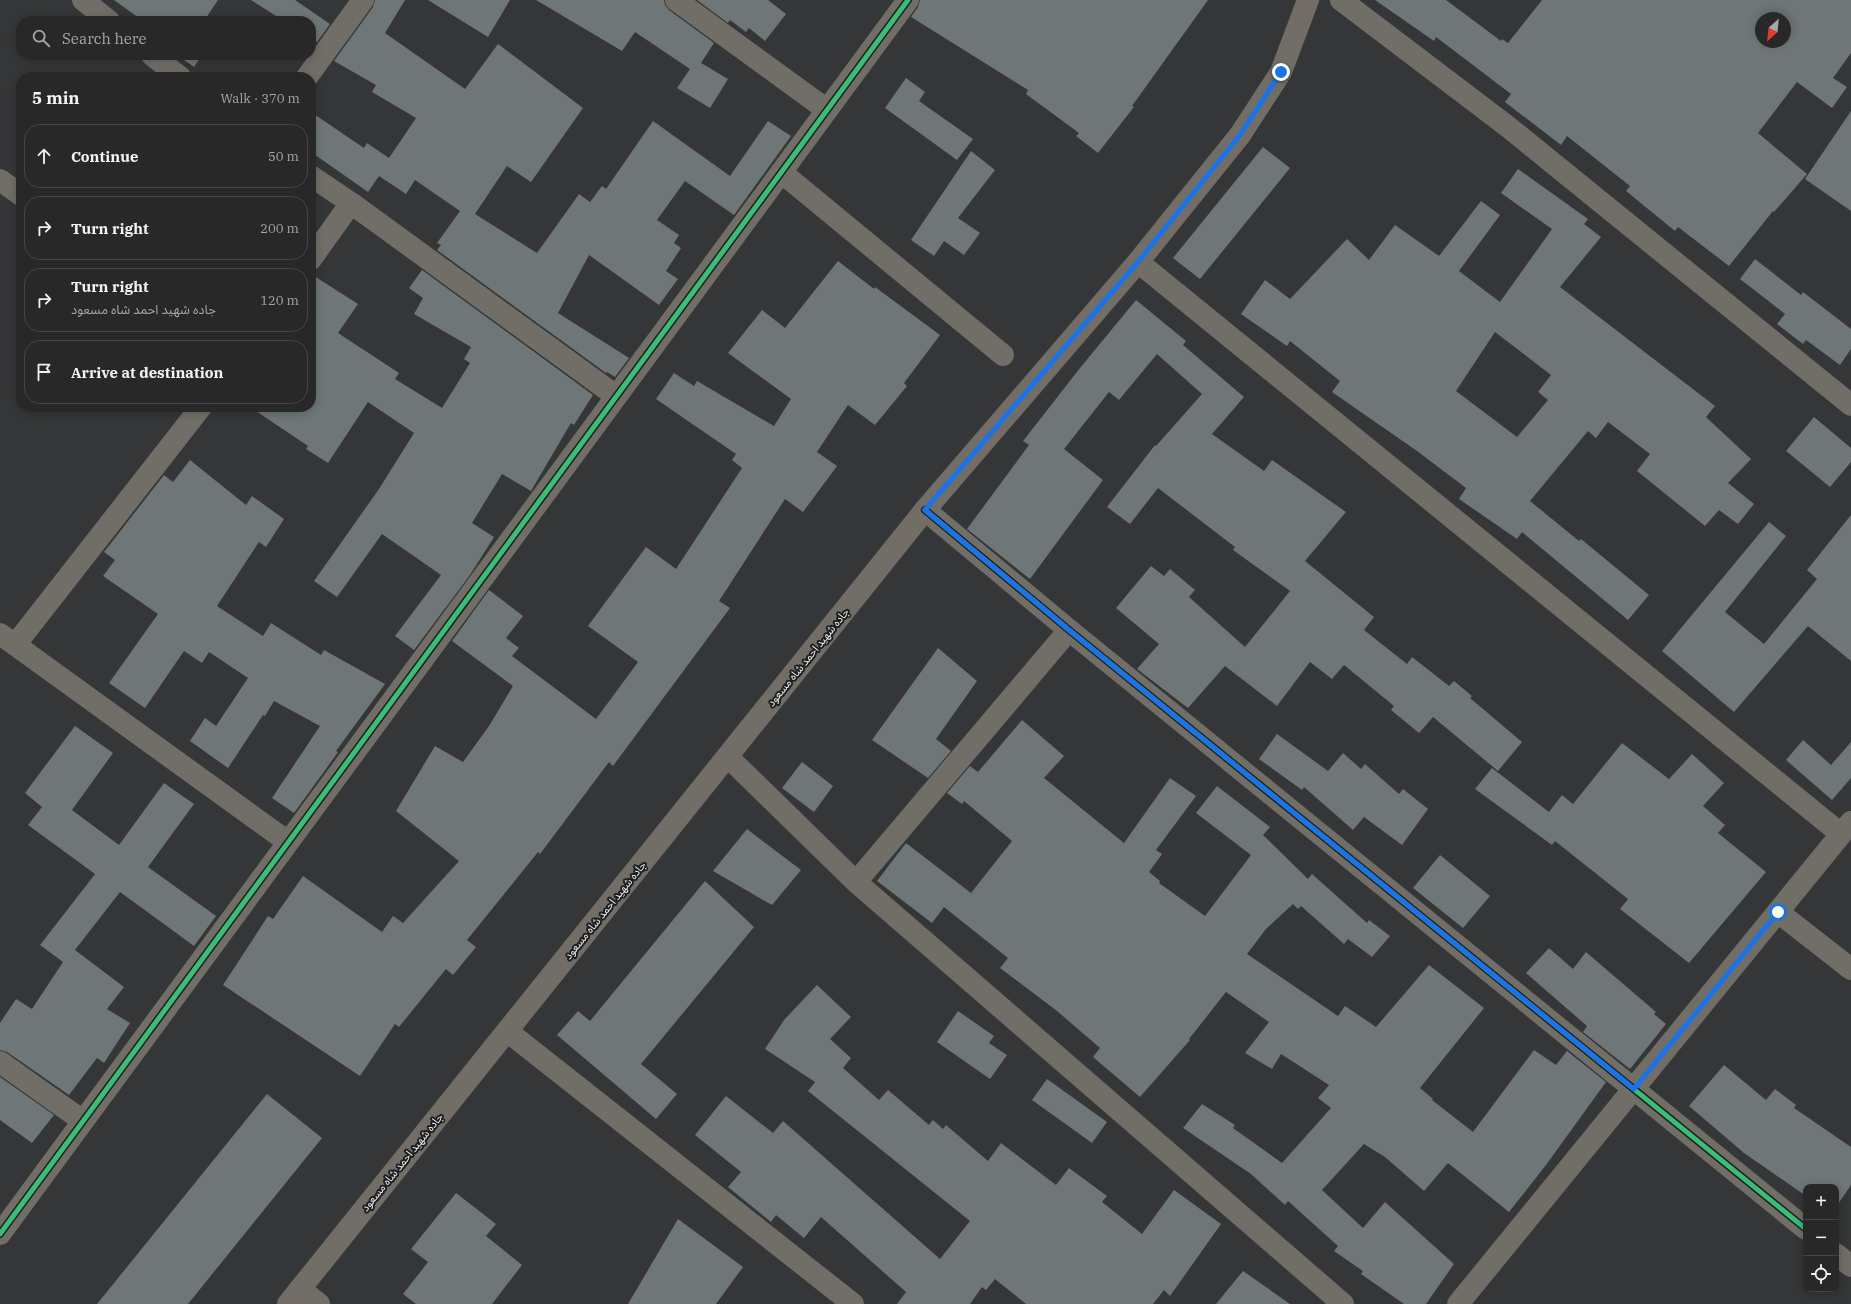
<!DOCTYPE html>
<meta charset="utf-8">
<style>
body{margin:0;font-family:"IBM Plex Serif","Noto Sans Arabic",serif;background:#303031;color:#f1f3f6}
.controls{position:absolute;right:12px;bottom:12px;display:grid;overflow:hidden;border-radius:8px;box-shadow:0 2px 10px #0003}
.controls button{width:36px;height:36px;display:grid;place-items:center;padding:0;border:0;border-bottom:1px solid #444446;background:#282829;color:#f1f3f6;font:20px sans-serif}
.compass{position:absolute;left:1755px;top:12px;width:36px;height:36px;border-radius:50%;background:#282829;box-shadow:0 2px 10px #0003;rotate:207deg}
.stop{position:absolute;width:12px;height:12px;margin:-9px;border:3px solid #1a73e8;border-radius:50%;background:#fff}
.stop.end{background:#1a73e8;border-color:#fff;box-shadow:0 1px 4px #0008}
.list{margin:0;padding:0;list-style:none}
h2{display:flex;justify-content:space-between;align-items:center;height:52px;margin:0;padding:0 16px;font-size:17px}
h2 small{font-size:13px;font-weight:400;color:#a5a6a8}
.list li{display:grid;grid-template-columns:26px 1fr auto;gap:12px;align-items:center;box-sizing:border-box;height:64px;margin:0 8px 8px;padding:0 8px;border:1px solid #444446;border-radius:16px}
.list b{display:block;font-size:15px;white-space:nowrap}
.list p{margin:0;font-size:13px;white-space:nowrap;color:#a5a6a8}
.list em{font-size:13px;font-style:normal;color:#a5a6a8}
.icon{flex:none;width:22px;height:22px;fill:none;stroke:currentColor;stroke-width:2;stroke-linecap:round;stroke-linejoin:round}
.map{position:relative;flex:none;width:1851px;height:1304px;overflow:hidden}
.search{position:absolute;background:#282829;box-shadow:0 2px 10px #0003;left:16px;top:16px;width:300px;height:44px;display:flex;align-items:center;gap:10px;box-sizing:border-box;padding:0 14px;border-radius:16px;color:#a5a6a8;font-size:15px}
.panel{position:absolute;background:#282829;box-shadow:0 2px 10px #0003;left:16px;top:72px;width:300px;height:340px;border-radius:16px}
.map>svg:first-child{display:block}
.building{fill:#6e7677;fill-rule:evenodd}
.lines{fill:none;stroke-linecap:round;stroke-linejoin:round}
.minor{stroke:#716d67;stroke-width:22}
.major{stroke:#726d66;stroke-width:22}
.cycleway-casing{stroke:#1d1e1f;stroke-width:8}
.cycleway{stroke:#3abd76;stroke-width:5}
.route{stroke:#1a73e8;stroke-width:5}
.labels{text-anchor:middle;dominant-baseline:central;stroke-width:4;stroke-linejoin:round;paint-order:stroke}
.street-label{font-size:11px;fill:#f1f3f3;stroke:#1d1e1f}
</style>
<div class="map">
<svg width="1851" height="1304" viewBox="0 0 1851 1304">
<rect width="100%" height="100%" fill="#353637"/>
<!-- building -->
<path class="building" d="M114 0H218L204 21H137L139 18Z
M251 0H295L330 24 317 42 311 38V21H284Z
M375 0H405L385 33 465 89 498 44 583 108 531 182 507 166 475 214 537 253 579 194 590 202 602 186 606 189 653 121 730 176 768 121 791 136 734 215 685 181 657 220 679 235 674 243 681 248 666 271 678 279 659 305 589 255 558 313 629 358 615 377 607 372 606 373 437 250 441 245 437 243 460 211 415 180 406 194 379 176 368 192 311 152V112L364 148 367 143 389 158 416 118 372 92 376 85 334 61 373 7Z
M428 0H510L488 37Z
M536 0H664L665 5 669 10 714 43 701 63 728 79 710 108 677 88 690 69 635 32 622 51Z
M697 0H768L786 14 765 41 749 28 746 32 730 20 728 23Z
M920 0H1208L1132 106 1134 107 1098 153 1076 136 1079 133 1026 94 1028 90 911 17 918 7Z
M1375 0H1446L1501 41 1502 39 1508 43 1542 0H1851V53L1833 78 1847 87 1832 108 1797 82 1758 133 1807 174 1774 212 1773 211 1729 266 1678 227 1675 231 1626 191 1630 186 1567 136 1561 145 1505 102 1511 94 1436 37 1434 41ZM1761 18H1785V42H1761Z
M177 55H202L194 67Z
M906 78 925 92 919 101 973 139 957 160 885 108Z
M1851 111V211L1805 179Z
M1263 147 1290 168 1200 279 1173 258Z
M971 151 995 170 958 218 980 233 964 255 944 241 934 256 911 240Z
M1518 169 1588 219 1584 224 1601 237 1560 287 1715 406 1706 417 1751 459 1728 483 1754 504 1738 524 1719 510 1705 526 1637 471 1650 454 1608 422 1596 438 1588 431 1530 501 1579 541 1581 539 1649 595 1628 620 1522 532 1517 539 1459 499 1466 488 1417 451 1332 392 1340 381 1290 341 1287 346 1241 314 1265 280 1290 299 1347 239 1369 260 1395 225 1439 256 1481 201 1500 215 1459 271 1500 302 1552 229 1501 193ZM1495 332 1551 375 1538 392 1548 400 1517 437 1456 391Z
M1755 259 1801 295 1803 292 1851 329V349L1840 365 1806 340 1803 344 1777 324 1785 314 1740 279Z
M838 261 874 289 875 287 940 335 904 383 907 386 875 425 848 405 817 452 837 466 803 512 785 499 719 601 730 608 613 766 609 762 540 854 538 852 467 940 476 947 453 975 446 969 399 1027 395 1024 360 1076 223 985 268 916 273 919 303 876 382 932 393 916 403 923 459 861 396 811 435 746 463 762 489 726 513 686 452 641 489 590 523 616 506 638 519 648 512 656 596 719 638 662 588 626 646 547 676 569 742 468 732 460 736 454 656 399 674 373 694 386 697 381 774 426 791 399 728 353 762 310 785 328Z
M422 270 593 395 574 425 571 423 531 491 502 474 472 523 494 537 470 575 414 650 395 636 441 575 382 534 337 597 314 581 379 489 414 433 368 402 328 463 306 449 308 446 250 407H311V274L358 304 338 333 399 373 395 379 442 408 470 363 464 359 471 347 414 314 423 298 409 288Z
M1136 300 1186 341 1183 345 1244 397 1212 434 1264 471 1272 460 1346 512 1305 561 1374 617 1364 630 1407 664 1412 657 1449 686 1454 681 1472 696 1470 698 1522 742 1498 771 1433 717 1419 733 1391 710 1394 706 1344 665 1332 679 1310 662 1277 706 1225 666 1188 708 1137 669 1159 644 1116 608 1151 566 1164 576 1170 569 1195 590 1189 597 1245 647 1290 591 1233 550 1235 547 1158 488 1130 524 1107 507 1155 445 1156 446 1202 394 1157 354 1119 400 1109 392 1064 449 1103 480 1030 579 967 529 1029 445 1023 441 1080 368Z
M1814 417 1851 448V462L1830 487 1786 451Z
M190 460 246 505 252 496 284 519 266 547 259 542 217 606 263 636 271 623 321 655 324 650 385 684 336 751 338 752 323 773 294 813 272 798 320 726 274 701 265 716 263 715 228 768 190 741 205 718 216 726 248 678 209 652 202 663 184 651 145 708 109 683 158 614 103 576 115 560 104 552 164 475 173 482Z
M1851 515V661L1808 626 1734 712 1662 651 1769 522 1786 536 1725 612 1764 644 1817 579 1807 570Z
M938 648 977 681 936 739 951 751 928 778 872 740Z
M1022 720 1064 756 1044 778 1124 843 1170 778 1196 796 1156 850 1162 854 1149 872 1160 881 1159 883 1205 916 1251 855 1196 813 1217 786 1270 827 1263 835 1308 879 1312 874 1367 923 1369 920 1390 936 1372 957 1348 939 1344 944 1301 906 1298 909 1293 904 1266 929 1247 954 1338 1016 1345 1006 1376 1027 1429 965 1484 1008 1420 1088 1433 1099 1432 1100 1473 1132 1534 1050 1556 1065 1567 1051 1606 1082 1546 1165 1509 1212 1448 1163 1424 1191 1385 1157 1364 1144 1322 1190 1363 1228 1385 1202 1454 1264 1426 1304H1404L1361 1274 1363 1271 1334 1251 1338 1246 1288 1201 1285 1205 1251 1174 1183 1128 1202 1104 1235 1125 1233 1128 1282 1163 1331 1108 1318 1098 1329 1085 1281 1054 1272 1069 1245 1053 1269 1022 1226 992 1189 1039 1190 1040 1140 1097 1093 1057 1100 1048 1057 1011 1000 968 1008 958 944 907 932 923 877 881 906 843 971 893 1012 841 964 801 962 804 947 793 970 766 978 772Z
M75 726 113 753 72 810 119 845 164 783 194 804 148 867 216 916 194 946 120 892 75 950 124 987 107 1009 130 1023 104 1063 97 1058 69 1095 7 1052 0 1050V1023L16 999 32 1009 63 962 40 945 95 874 28 825 42 807 25 793Z
M1277 734 1328 771 1343 753 1361 769 1365 764 1399 794 1403 789 1428 809 1402 845 1364 817 1353 830 1304 787 1302 790 1259 759Z
M1803 740 1831 765 1851 742V778L1832 800 1786 760Z
M1622 743 1669 779 1692 754 1724 783 1703 806 1725 825 1718 833 1766 872 1689 963 1620 909 1628 899 1555 841 1552 845 1475 789 1492 768 1549 812 1562 795 1573 804Z
M802 762 833 786 814 812 782 788Z
M747 829 801 870 772 905 713 871Z
M1440 855 1490 896 1463 928 1413 888Z
M705 881 754 927 641 1064 677 1094 656 1119 557 1035 578 1011 590 1021Z
M1549 948 1573 969 1586 952 1656 1012 1654 1014 1666 1024 1630 1069 1583 1032 1587 1026 1526 973Z
M817 985 851 1017 830 1039 851 1058 843 1068 879 1100 888 1090 929 1125 933 1120 943 1129 946 1125 988 1161 1001 1143 1056 1185 1069 1168 1107 1196 1102 1202 1142 1234 1174 1190 1221 1224 1170 1296 1164 1290 1153 1304H1026L995 1279 986 1290 982 1287 970 1304H897L906 1292 821 1217 804 1238 776 1215 771 1222 728 1187 741 1172 695 1135 726 1096 773 1133 783 1121 940 1259 970 1221 808 1091 815 1082 765 1049 784 1020Z
M958 1011 994 1036 989 1043 1007 1055 990 1079 937 1042Z
M1724 1065 1766 1100 1775 1089 1796 1105 1794 1108 1851 1147V1185L1836 1207V1187H1806V1196L1744 1153 1689 1106Z
M0 1077 54 1115 32 1143 0 1120Z
M1047 1079 1107 1122 1092 1143 1032 1100Z
M267 1094 322 1138 188 1304H97Z
M456 1193 496 1224 486 1236 522 1265 492 1304H416L403 1294 428 1262 411 1249Z
M678 1219 743 1267 716 1304H628Z
M1243 1271 1290 1304H1216Z"/>
<g class="lines">
<!-- minor -->
<path class="minor" d="M83 0 109 21
M676 0 827 110
M1341 0 1507 126 1851 405
M152 55 180 77
M307 77 363 0
M781 172 1003 355
M311 176 351 203 616 396
M0 180 21 195
M311 259 351 203
M1138 262 1841 834
M925 510 1069 630 1806 1229
M0 634 288 842
M15 645 201 407
M728 757 856 882 1343 1304
M856 882 1069 630
M1778 912 1851 969
M507 1031 853 1304
M0 1062 83 1121
M0 1234 908 0
M1836 1254 1851 1266
M300 1289 319 1304
M1458 1304 1851 822"/>
<!-- major -->
<path class="major" d="M288 1304 925 510 1138 262 1240 135 1281 72 1308 0"/>
<defs>
<path id="cycleway" d="M925 510 1069 630 1806 1229
M0 1234 908 0"/>
</defs>
<!-- cycleway casing -->
<use href="#cycleway" class="cycleway-casing"/>
<!-- cycleway -->
<use href="#cycleway" class="cycleway"/>
</g>
<g class="lines">
<!-- route -->
<path class="route" d="M1281 72 1240 135 1138 262 925 510 1069 630 1634 1089 1778 912"/>
</g>
<g class="labels">
<!-- street labels -->
<g class="street-label">
<text transform="translate(808 657) rotate(-51)">جاده شهيد احمد شاه مسعود</text>
<text transform="translate(605 910) rotate(-51)">جاده شهيد احمد شاه مسعود</text>
<text transform="translate(402 1162) rotate(-51)">جاده شهيد احمد شاه مسعود</text>
</g>
</g>
</svg>
<div class="controls">
<button>+</button>
<button>−</button>
<button><svg class="icon" aria-label="locate" viewBox="0 0 24 24"><circle cx="12" cy="12" r="6"/><path d="M12 2v4M12 18v4M2 12h4M18 12h4"/></svg></button>
</div>
<svg class="compass" viewBox="-18 -18 36 36"><path d="M0-13l5 13h-10z" fill="#e53935"/><path d="M0 13l5-13h-10z" fill="#a5a6a8"/></svg>
<div class="stop" style="left:1778px;top:912px"></div>
<div class="stop end" style="left:1281px;top:72px"></div>
<div class="search"><svg class="icon" aria-label="search" viewBox="0 0 24 24"><circle cx="10" cy="10" r="6"/><path d="M15 15l6 6"/></svg>Search here</div>
<section class="panel">
<h2>5 min<small>Walk · 370 m</small></h2>
<ul class="list">
<li><svg class="icon" aria-label="ahead" viewBox="0 0 24 24"><path d="M12 20V5M6 11l6-6 6 6"/></svg><div><b>Continue</b></div><em>50 m</em></li>
<li><svg class="icon" aria-label="right" viewBox="0 0 24 24"><path d="M7 20v-9h11M14 6l5 5-5 5"/></svg><div><b>Turn right</b></div><em>200 m</em></li>
<li><svg class="icon" aria-label="right" viewBox="0 0 24 24"><path d="M7 20v-9h11M14 6l5 5-5 5"/></svg><div><b>Turn right</b><p>جاده شهيد احمد شاه مسعود</p></div><em>120 m</em></li>
<li><svg class="icon" aria-label="arrive" viewBox="0 0 24 24"><path d="M6 21V4h12l-3 4 3 4H6"/></svg><div><b>Arrive at destination</b></div></li>
</ul>
</section>
</div>
